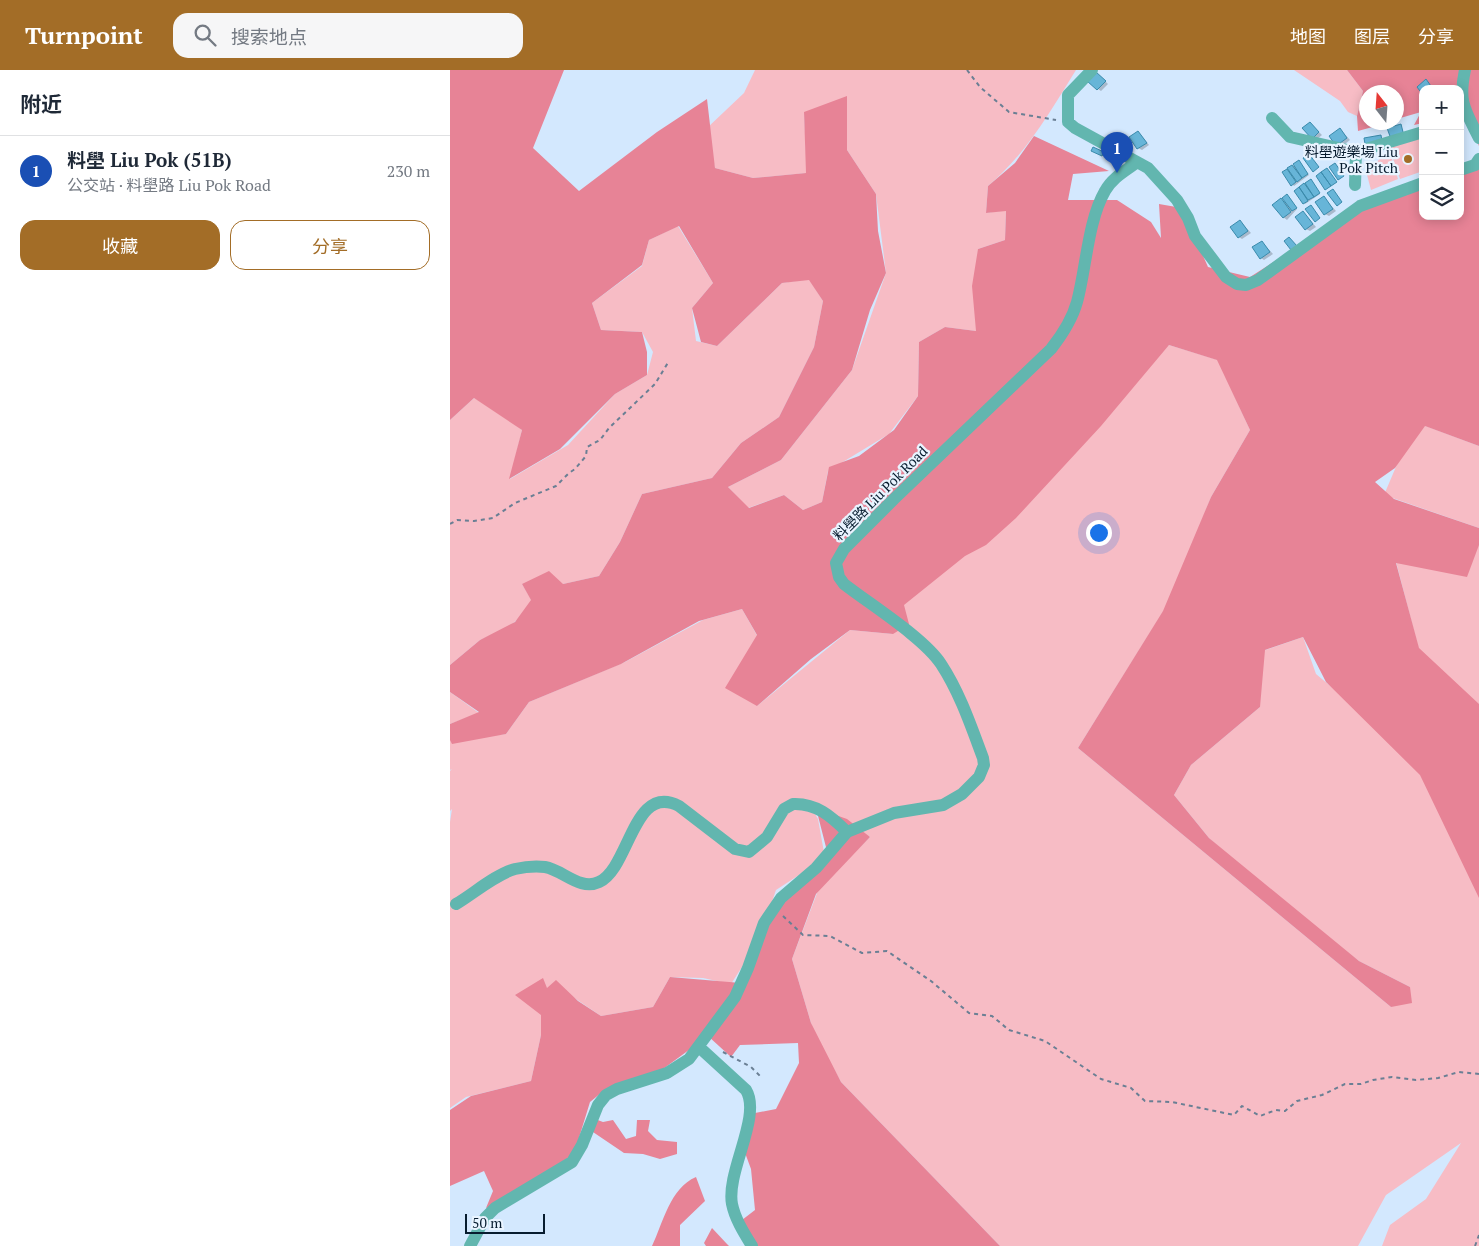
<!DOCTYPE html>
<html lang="zh">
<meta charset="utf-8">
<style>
body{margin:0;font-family:"PT Serif","Noto Sans SC",serif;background:#f6f6f7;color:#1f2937}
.controls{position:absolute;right:15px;top:15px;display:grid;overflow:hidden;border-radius:10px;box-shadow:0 2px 12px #0003}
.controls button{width:45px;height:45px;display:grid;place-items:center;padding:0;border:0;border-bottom:1px solid #e0e1e3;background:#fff;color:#1f2937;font:25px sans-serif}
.compass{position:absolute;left:909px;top:15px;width:45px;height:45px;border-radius:50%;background:#fff;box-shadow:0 2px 12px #0003;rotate:343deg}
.scale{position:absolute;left:15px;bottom:12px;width:80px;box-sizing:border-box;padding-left:5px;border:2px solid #071c2f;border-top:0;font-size:14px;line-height:18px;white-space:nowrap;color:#071c2f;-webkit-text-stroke:4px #e9f4ff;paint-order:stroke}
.you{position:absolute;left:648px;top:462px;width:18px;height:18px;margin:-12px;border:4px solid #fff;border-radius:50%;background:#1a73e8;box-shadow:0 0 0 8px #1a73e833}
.badge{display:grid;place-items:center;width:32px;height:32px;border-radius:50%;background:#a36d27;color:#fff;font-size:16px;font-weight:700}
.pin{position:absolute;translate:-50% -41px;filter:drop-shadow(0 1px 2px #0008)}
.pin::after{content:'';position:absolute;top:26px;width:18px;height:15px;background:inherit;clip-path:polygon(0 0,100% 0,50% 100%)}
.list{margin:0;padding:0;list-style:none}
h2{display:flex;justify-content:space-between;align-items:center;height:65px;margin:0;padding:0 20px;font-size:21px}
h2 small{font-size:16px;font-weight:400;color:#747a83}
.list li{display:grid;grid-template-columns:32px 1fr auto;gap:15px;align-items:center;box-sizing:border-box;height:70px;padding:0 20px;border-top:1px solid #e0e1e3}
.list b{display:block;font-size:19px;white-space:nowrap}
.list p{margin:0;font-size:16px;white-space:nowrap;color:#747a83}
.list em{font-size:16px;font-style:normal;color:#747a83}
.actions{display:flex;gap:10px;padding:15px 20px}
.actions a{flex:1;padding:11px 0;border:1px solid #a36d27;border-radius:15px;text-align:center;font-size:18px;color:#a36d27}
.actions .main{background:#a36d27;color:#fff}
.icon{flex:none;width:28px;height:28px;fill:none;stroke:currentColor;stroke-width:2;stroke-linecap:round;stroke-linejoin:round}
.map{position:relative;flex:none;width:1029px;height:1176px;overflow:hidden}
header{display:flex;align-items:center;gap:30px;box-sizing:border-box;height:70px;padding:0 25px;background:#a36d27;color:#fff}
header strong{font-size:24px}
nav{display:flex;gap:28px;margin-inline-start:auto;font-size:18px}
.search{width:350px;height:45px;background:#f6f6f7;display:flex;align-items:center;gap:12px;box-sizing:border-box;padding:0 18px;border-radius:15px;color:#747a83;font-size:19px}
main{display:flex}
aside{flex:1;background:#fff}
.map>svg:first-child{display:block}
.green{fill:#f7bcc5}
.forest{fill:#e78396}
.shadow{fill:#0003}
.building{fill:#67b5d8;stroke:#3a8bac}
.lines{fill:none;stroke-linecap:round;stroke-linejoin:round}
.path{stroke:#6a7f94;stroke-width:2;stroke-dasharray:4 4;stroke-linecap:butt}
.minor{stroke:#62b6af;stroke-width:12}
.poi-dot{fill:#a36d27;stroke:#e9f4ff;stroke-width:2}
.labels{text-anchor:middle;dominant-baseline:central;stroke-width:4.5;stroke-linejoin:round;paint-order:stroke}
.poi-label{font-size:14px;fill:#071c2f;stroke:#e9f4ff;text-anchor:end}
.street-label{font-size:14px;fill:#071c2f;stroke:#e9f4ff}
</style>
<header>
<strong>Turnpoint</strong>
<div class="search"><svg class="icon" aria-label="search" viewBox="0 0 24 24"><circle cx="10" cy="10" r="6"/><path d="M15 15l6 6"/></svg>搜索地点</div>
<nav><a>地图</a><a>图层</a><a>分享</a></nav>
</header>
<main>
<aside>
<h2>附近<small></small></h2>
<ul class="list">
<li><span class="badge" style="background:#1a4fb4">1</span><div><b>料壆 Liu Pok (51B)</b><p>公交站 · 料壆路 Liu Pok Road</p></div><em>230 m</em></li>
</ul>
<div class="actions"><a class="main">收藏</a><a>分享</a></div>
</aside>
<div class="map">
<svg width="1029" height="1176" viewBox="0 0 1029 1176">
<rect width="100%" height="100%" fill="#d3e8fe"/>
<!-- green -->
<path class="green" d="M305 0H626C600 42 577 83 538 116L536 143 556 140 555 170 528 179 526 261 495 257 469 272 468 326 439 364 378 401 372 432 353 440 334 425 298 438 278 417 331 390 402 300 436 203 426 124 397 80 354 42 357 103 303 108 265 98 256 59 294 23Z
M844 0H897L913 21 907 46 898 42 890 31Z
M973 65V101L950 109 939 77Z
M941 86 948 109 921 120 916 101 931 88Z
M228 156 263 213 242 238 246 271 267 276 332 213 359 209 373 231 364 277 329 347 291 373 262 408 192 424 170 472 149 506 113 514H72L84 534 59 557 30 570 0 595V350L24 328 47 339 72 360 60 409 118 375 165 324 197 305 203 282 192 262 151 260 142 233 192 196 199 170Z
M719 275 768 290 800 360 761 427 721 529 628 678 941 937 960 917 909 891 833 835 759 768 724 725 741 695 810 637 807 583 853 567 866 604 973 694 1029 825V1176H932L940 1155 976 1129 1011 1073 936 1125 908 1176H550L391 1012 364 963 342 889 369 818 420 767 361 737 368 749 375 788 326 820 308 872 281 914 253 908 220 907 203 937 151 946 123 927 99 923 92 909 91 965 81 1011 16 1027 0 1038V835L17 828 0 835V752L2 739 0 741V701L2 699 0 700V670L56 664 79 632 175 592 253 550 292 539 309 569 307 636 400 560 443 564 396 508Z
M965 352 1029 376V458L934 425Z
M1029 470V637L971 588 944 484Z
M0 622 29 643 0 654Z"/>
<!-- forest -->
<path class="forest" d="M0 0H114L83 78 129 121 207 62 257 29 265 98 303 108 356 103 354 42 397 26V80L426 124 428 161 436 203 420 240 402 300 331 390 278 417 299 438 334 425 353 440 372 432 379 397 409 386 444 360 468 326 469 272 495 257 526 261 522 216 528 179 555 170 556 141 536 143 538 116 565 93 584 66 659 101 623 104 618 130H667L701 152 711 168 709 134 732 138 758 197 800 207 918 132 973 113V146H1010V100L1029 87V376L975 356 945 398 925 412 944 429 1029 458V475L1017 507 946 493 969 578 1029 634V828L970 705 876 612 853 567 815 580 810 637 741 695 724 725 759 768 909 891 960 917 962 933 941 937 628 678 713 541 761 427 800 360 767 290 719 275 651 356 566 448 536 475 515 486 454 535 459 554 443 564 400 560 361 589 307 636 275 618 307 565 292 539 249 551 171 594 79 632 56 664 2 674 0 670V654L29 642 0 622V595L30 570 65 552 81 530 72 514 99 501 113 514 149 506 170 472 192 424 262 408 291 373 329 347 364 277 373 231 359 210 332 213 267 276 251 272 242 238 263 213 229 156 199 170 192 195 142 233 151 260 192 262 197 282V305L165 324 110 379 59 409 72 360 24 328 0 350Z
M897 0H1029V76L1016 43 1010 19H973V53L964 55 971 42 947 49 946 22H916V52L937 53 908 61 907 46 913 21Z
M366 738 397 749 420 767 366 824 342 889 361 953 391 1012 550 1176H303L292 1150 305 1140 301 1099 291 1072 305 1043 326 1039 349 993 348 973 290 975 281 987 258 966 213 999 151 1023 140 1032 124 1084 43 1136 36 1138 43 1121 34 1101 0 1116V1040L21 1026 81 1011 91 965V945L65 925 93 908 97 918 106 910 128 931 151 946 203 937 220 907 291 913 314 853 378 785Z
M145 1049 153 1052 163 1050 176 1069 186 1066 187 1050H200L198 1061 207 1070 227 1072V1084L210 1089 193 1084 174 1083 140 1060Z
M246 1107 255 1131 230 1155V1176H202C213 1153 220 1118 246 1107Z
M262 1158 277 1174 279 1176H256L254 1173Z"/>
<!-- shadow -->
<path class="shadow" d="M649 5 658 14 651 21 648 19Z
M860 53 872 65 866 70Z
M890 59 900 70 891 77Z
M688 62 699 75 692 80 688 78Z
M849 92 859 105 844 116 834 103Z
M861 110 870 124 855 134 845 121Z
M839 127 847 139 837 150 833 147 831 130 838 134Z
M874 128 886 141 879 146 875 144Z
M853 142 866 157 860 161 856 159Z
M790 151 801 163 792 169 789 167Z
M812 172 823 184 814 190 811 188Z"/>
<!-- building -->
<path class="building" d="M646 2 656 11 647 20 637 11Z
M976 9 983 19H973V25L967 17Z
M860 52 869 62 862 69 852 58Z
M951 54 954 66 941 69 937 58Z
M890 58 897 68 886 76 879 66Z
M688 61 697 73 687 79 679 67Z
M931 65 932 71 915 74 914 68Z
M643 77 654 82 652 86 641 81Z
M859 84 869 97 863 102 853 88Z
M849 90 858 104 852 108 843 94Z
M885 93 894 106 888 110 879 97Z
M842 95 852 108 847 112 837 98Z
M877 98 887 112 881 116 871 102Z
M837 99 846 112 841 116 832 102Z
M871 102 881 116 875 120 866 106Z
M861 109 870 123 864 127 855 113Z
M854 113 864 127 858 130 849 117Z
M849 117 858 131 853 134 844 121Z
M883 119 892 132 887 136 877 123Z
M837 124 847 138 842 141 832 128Z
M874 126 883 139 874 145 865 132Z
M831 128 841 142 833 148 822 135Z
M861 135 870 148 865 152 855 139Z
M853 141 863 154 855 160 845 147Z
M790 150 798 161 788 168 780 157Z
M839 167 847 176 841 180 834 171Z
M812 171 820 182 810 189 802 177Z"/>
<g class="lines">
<!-- path -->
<path class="path" d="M517 0 530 17 559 42 606 50
M0 454 7 450 24 451 43 448 65 433 106 416 119 403 125 399 136 386 137 377 150 370 159 358 205 314 219 291
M333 846 353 865 380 866 412 883 437 881 481 911 519 943 542 946 559 960 595 971 651 1009 681 1018 695 1031 722 1032 784 1045 792 1036 810 1046 826 1040 835 1041 847 1031 872 1025 895 1014H911L923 1010 942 1007 966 1010 988 1008 1009 1002 1029 1004
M273 982 301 997 311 1007
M1025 1176 1029 1165"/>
<!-- minor -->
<path class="minor" d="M642 0 618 25V52L625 58 698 98 727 130 738 148 745 166 776 207 787 214 796 215 808 210 910 136 973 113
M1015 0C1008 32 1015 40 1029 68
M822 48 840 67 906 82 973 62
M1010 100 1025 95 1029 89
M905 115 906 82
M6 834C23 824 46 804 65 799 74 797 86 796 95 797 113 800 130 821 149 812 180 798 183 712 229 736L285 779 299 782 317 767 334 739 343 734C366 733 381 746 397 762
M249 977 296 1020C312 1046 276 1102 282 1134 285 1149 294 1163 302 1176
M20 1176 35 1148 45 1138 122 1092 132 1075 148 1035 156 1025 167 1019 217 1003 239 989 285 927 298 898 314 853 331 828 366 798 397 762 444 743 493 735 512 724 529 707 534 695 533 688C521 656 510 623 491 594 474 568 421 535 394 514L389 507 386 493 394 479 444 429 601 279C612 265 622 250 627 232 636 199 638 150 655 121 662 108 675 101 686 93"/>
</g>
<!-- markers -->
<circle class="poi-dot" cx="958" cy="89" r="5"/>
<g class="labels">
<!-- poi labels -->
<g class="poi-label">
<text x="948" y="81">料壆遊樂場 Liu<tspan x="948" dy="16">Pok Pitch</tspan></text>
</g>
<!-- street labels -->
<g class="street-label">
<text transform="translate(430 423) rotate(-45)">料壆路 Liu Pok Road</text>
</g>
</g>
</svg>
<div class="controls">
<button>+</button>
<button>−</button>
<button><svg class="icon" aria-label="layers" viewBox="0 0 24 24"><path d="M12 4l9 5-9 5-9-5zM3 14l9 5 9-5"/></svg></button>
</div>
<svg class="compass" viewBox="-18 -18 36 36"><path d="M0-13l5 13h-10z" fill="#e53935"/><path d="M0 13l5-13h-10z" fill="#747a83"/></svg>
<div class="scale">50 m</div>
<div class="you"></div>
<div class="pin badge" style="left:667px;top:103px;background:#1a4fb4">1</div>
</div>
</main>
